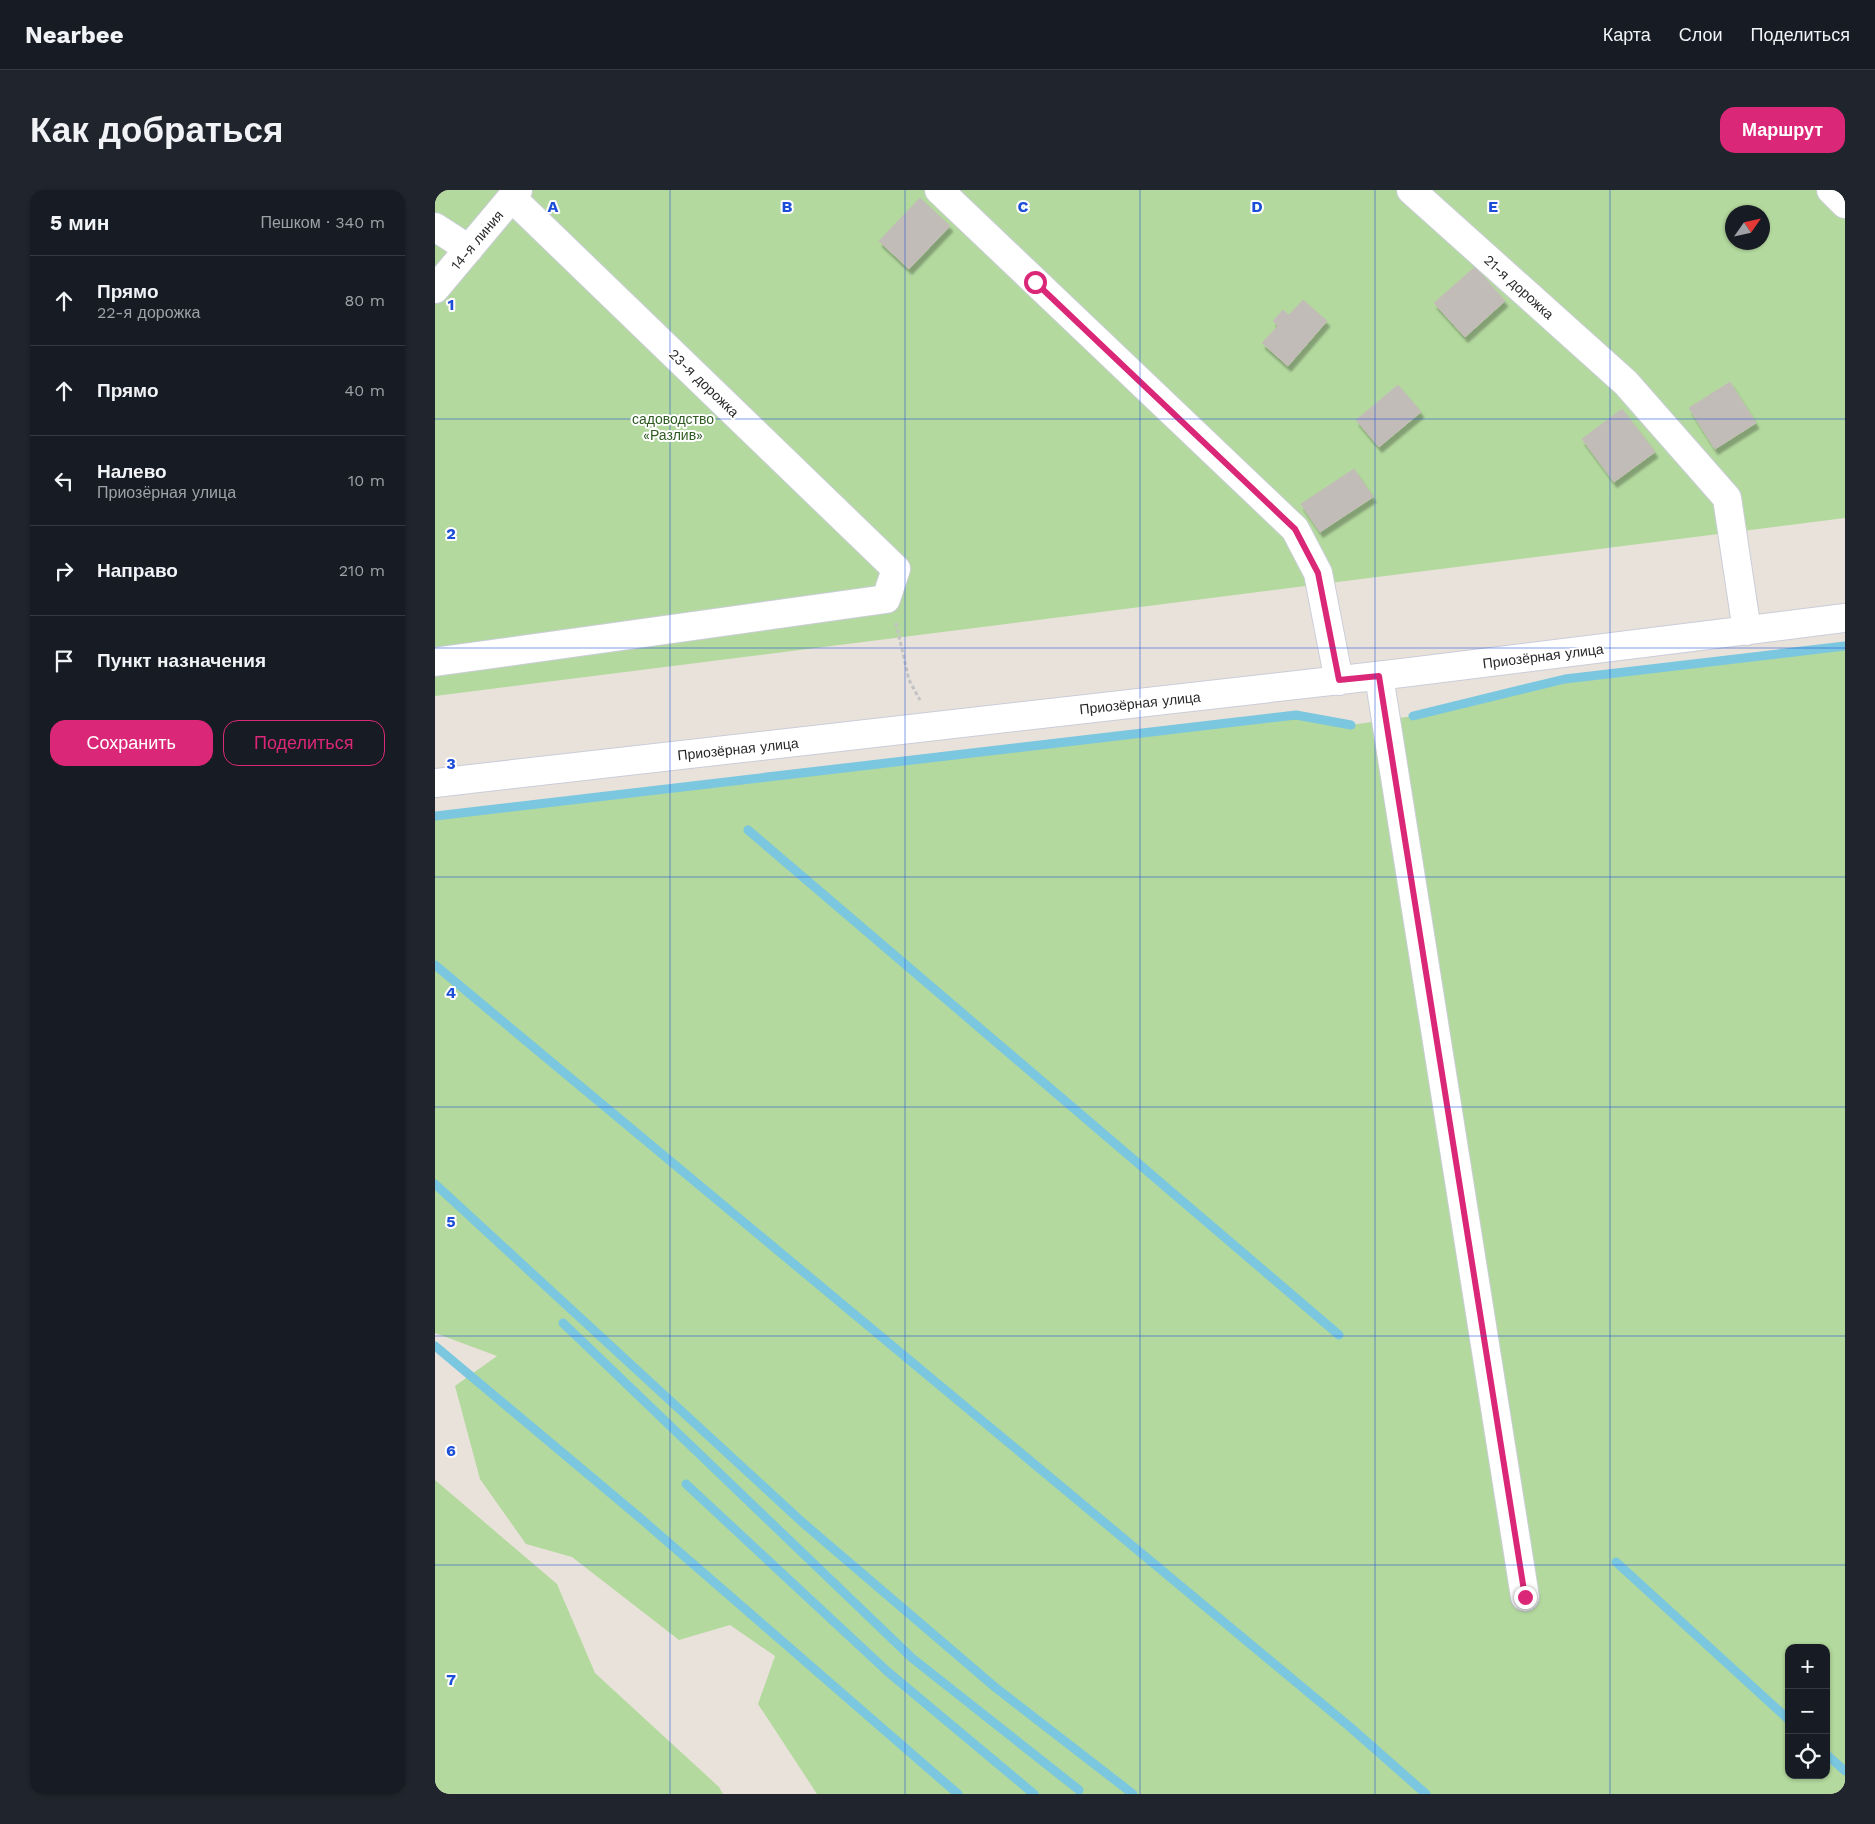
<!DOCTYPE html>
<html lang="ru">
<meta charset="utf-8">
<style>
body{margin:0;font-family:"Work Sans",sans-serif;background:#20242c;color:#f1f3f6}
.controls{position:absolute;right:15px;bottom:15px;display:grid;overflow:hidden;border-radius:10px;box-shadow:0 1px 4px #0004}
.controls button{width:45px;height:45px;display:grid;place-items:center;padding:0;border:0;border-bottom:1px solid #363941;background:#171b24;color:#f1f3f6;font:25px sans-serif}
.compass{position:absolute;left:1290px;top:15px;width:45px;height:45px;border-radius:50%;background:#171b24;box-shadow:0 1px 4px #0004;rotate:56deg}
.stop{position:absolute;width:15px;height:15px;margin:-11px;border:4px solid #db2777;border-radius:50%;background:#fff}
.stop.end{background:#db2777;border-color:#fff;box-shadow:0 1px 5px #0008}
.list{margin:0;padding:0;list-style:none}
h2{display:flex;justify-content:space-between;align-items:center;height:65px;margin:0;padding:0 20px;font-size:21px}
h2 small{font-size:16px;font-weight:400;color:#9ea1a6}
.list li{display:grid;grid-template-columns:32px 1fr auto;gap:15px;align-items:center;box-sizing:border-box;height:90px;padding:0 20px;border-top:1px solid #363941}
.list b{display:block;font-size:19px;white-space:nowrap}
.list p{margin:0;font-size:16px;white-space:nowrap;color:#9ea1a6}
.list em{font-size:16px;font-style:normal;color:#9ea1a6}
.actions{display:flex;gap:10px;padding:15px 20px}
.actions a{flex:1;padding:11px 0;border:1px solid #db2777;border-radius:15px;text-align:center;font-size:18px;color:#db2777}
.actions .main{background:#db2777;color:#fff}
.icon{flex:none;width:28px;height:28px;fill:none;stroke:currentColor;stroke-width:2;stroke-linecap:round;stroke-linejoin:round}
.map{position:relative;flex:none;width:1410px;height:1604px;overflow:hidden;border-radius:15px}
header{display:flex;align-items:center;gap:30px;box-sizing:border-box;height:70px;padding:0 25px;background:#171b24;border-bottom:1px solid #363941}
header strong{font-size:24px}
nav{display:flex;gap:28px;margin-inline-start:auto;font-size:18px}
.intro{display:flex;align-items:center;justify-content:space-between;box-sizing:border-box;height:120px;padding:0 30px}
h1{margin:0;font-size:35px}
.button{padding:12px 22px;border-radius:15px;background:#db2777;color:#fff;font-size:18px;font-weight:700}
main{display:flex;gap:30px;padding:0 30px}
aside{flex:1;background:#171b24;border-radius:15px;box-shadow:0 1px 4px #0004}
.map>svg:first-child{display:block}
.green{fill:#b3d99e;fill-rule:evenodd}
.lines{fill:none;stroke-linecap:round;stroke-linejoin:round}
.stream{stroke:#7ac7df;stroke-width:9}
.building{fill:#c1bcb8;stroke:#c3beb5;filter:url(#shadow)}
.minor-casing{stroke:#cacdd8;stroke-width:30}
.path{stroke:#c3c3c3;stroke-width:3;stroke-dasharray:4 2.5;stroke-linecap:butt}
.minor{stroke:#fff;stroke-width:28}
.route{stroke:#db2777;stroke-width:6}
.grid{fill:none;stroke:#1d4ed8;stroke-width:1;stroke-opacity:0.55}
.labels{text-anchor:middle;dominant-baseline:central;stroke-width:4;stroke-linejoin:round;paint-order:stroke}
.street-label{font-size:14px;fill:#282828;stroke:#fff}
.park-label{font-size:14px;fill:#2f5b22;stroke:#fff}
.grid-label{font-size:16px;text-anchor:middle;font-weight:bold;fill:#1d4ed8;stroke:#fff;stroke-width:4;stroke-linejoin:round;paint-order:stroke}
</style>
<header>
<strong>Nearbee</strong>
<nav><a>Карта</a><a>Слои</a><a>Поделиться</a></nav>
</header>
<div class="intro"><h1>Как добраться</h1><a class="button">Маршрут</a></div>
<main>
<aside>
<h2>5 мин<small>Пешком · 340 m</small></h2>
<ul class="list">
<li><svg class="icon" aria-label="ahead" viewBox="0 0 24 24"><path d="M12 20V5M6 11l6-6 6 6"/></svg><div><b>Прямо</b><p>22-я дорожка</p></div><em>80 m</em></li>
<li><svg class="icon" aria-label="ahead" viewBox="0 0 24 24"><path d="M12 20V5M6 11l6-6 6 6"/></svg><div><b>Прямо</b></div><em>40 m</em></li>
<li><svg class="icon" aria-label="left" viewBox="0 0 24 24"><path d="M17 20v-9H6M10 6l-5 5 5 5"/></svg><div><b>Налево</b><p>Приозёрная улица</p></div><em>10 m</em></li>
<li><svg class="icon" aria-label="right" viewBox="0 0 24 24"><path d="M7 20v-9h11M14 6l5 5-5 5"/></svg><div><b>Направо</b></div><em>210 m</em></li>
<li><svg class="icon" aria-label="arrive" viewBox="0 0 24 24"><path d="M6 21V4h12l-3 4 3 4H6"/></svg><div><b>Пункт назначения</b></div></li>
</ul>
<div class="actions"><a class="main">Сохранить</a><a>Поделиться</a></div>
</aside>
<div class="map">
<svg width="1410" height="1604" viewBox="0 0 1410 1604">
<defs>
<filter id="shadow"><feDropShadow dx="3" dy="5.5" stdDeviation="1" flood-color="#0004"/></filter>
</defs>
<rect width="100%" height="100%" fill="#e9e2db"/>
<!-- green -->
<path class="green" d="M0 0H1410V328L0 506ZM1298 22H1328V52H1298Z
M1410 456V1604H382L323 1514 340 1466 295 1435 244 1450 137 1367 91 1354 45 1289 20 1196 62 1166 0 1143V626L861 525 916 535 978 526 1130 489ZM1354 1458H1391V1585H1354Z
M0 1290 122 1394 160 1483 284 1597 288 1604H0Z"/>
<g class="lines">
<!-- stream -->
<path class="stream" d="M978 526 1130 489 1410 456
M0 626 861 525 916 535
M313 640 904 1145
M0 775 915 1537 991 1604
M0 994 367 1332 561 1498 698 1604
M128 1133 477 1468 644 1600
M0 1156 204 1327 523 1604
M251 1294 453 1482 599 1604
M1181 1372 1354 1530
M1391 1564 1410 1581"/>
</g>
<!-- building -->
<path class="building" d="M485 8 515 36 474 79 444 51Z
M1040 77 1070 111 1030 147 999 113Z
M868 110 892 131 853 176 827 153 843 136 838 131 848 120 854 125Z
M1295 192 1321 233 1280 259 1254 218Z
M963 195 986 222 944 257 921 230Z
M1187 219 1220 262 1179 292 1147 249Z
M919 279 938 307 885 342 866 314Z"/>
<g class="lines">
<defs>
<path id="minor" d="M504 0 860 339 883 383 904 491
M976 0 1191 193 1292 308 1312 441
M1396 0 1410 14
M0 37 34 59
M0 99 83 0
M0 472 451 409 461 379 77 8
M944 486 1090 1407
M0 593 967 483 1410 428"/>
</defs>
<!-- minor casing -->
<use href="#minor" class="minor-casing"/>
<!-- path -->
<path class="path" d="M461 433 474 490 485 510"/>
<!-- minor -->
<use href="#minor" class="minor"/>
</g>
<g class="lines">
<!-- route -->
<path class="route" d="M600 92 860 339 883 383 904 490 944 486 1090 1407"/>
</g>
<!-- grid -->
<path class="grid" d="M235 0V1604M470 0V1604M705 0V1604M940 0V1604M1175 0V1604M0 229H1410M0 458H1410M0 687H1410M0 917H1410M0 1146H1410M0 1375H1410"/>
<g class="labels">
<!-- street labels -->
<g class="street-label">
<text transform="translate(42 50) rotate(-50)">14-я линия</text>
<text transform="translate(1084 97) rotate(42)">21-я дорожка</text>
<text transform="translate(269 193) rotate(44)">23-я дорожка</text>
<text transform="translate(1108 466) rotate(-7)">Приозёрная улица</text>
<text transform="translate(705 513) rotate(-6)">Приозёрная улица</text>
<text transform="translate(303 559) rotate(-6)">Приозёрная улица</text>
</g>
<!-- park labels -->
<g class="park-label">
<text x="238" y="229">садоводство<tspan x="238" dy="16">«Разлив»</tspan></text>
</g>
</g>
<g class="grid-label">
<text x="118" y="22">A</text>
<text x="352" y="22">B</text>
<text x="588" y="22">C</text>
<text x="822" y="22">D</text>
<text x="1058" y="22">E</text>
<text x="16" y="120">1</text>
<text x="16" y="349">2</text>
<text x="16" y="579">3</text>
<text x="16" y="808">4</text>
<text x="16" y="1037">5</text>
<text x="16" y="1266">6</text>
<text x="16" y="1495">7</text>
</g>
</svg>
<div class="controls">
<button>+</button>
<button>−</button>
<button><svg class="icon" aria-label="locate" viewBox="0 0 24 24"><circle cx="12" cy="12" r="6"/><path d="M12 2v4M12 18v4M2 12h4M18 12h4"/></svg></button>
</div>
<svg class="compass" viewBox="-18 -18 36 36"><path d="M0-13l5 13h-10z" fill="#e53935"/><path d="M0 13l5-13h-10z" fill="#9ea1a6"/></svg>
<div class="stop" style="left:600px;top:92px"></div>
<div class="stop end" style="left:1090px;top:1407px"></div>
</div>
</main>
